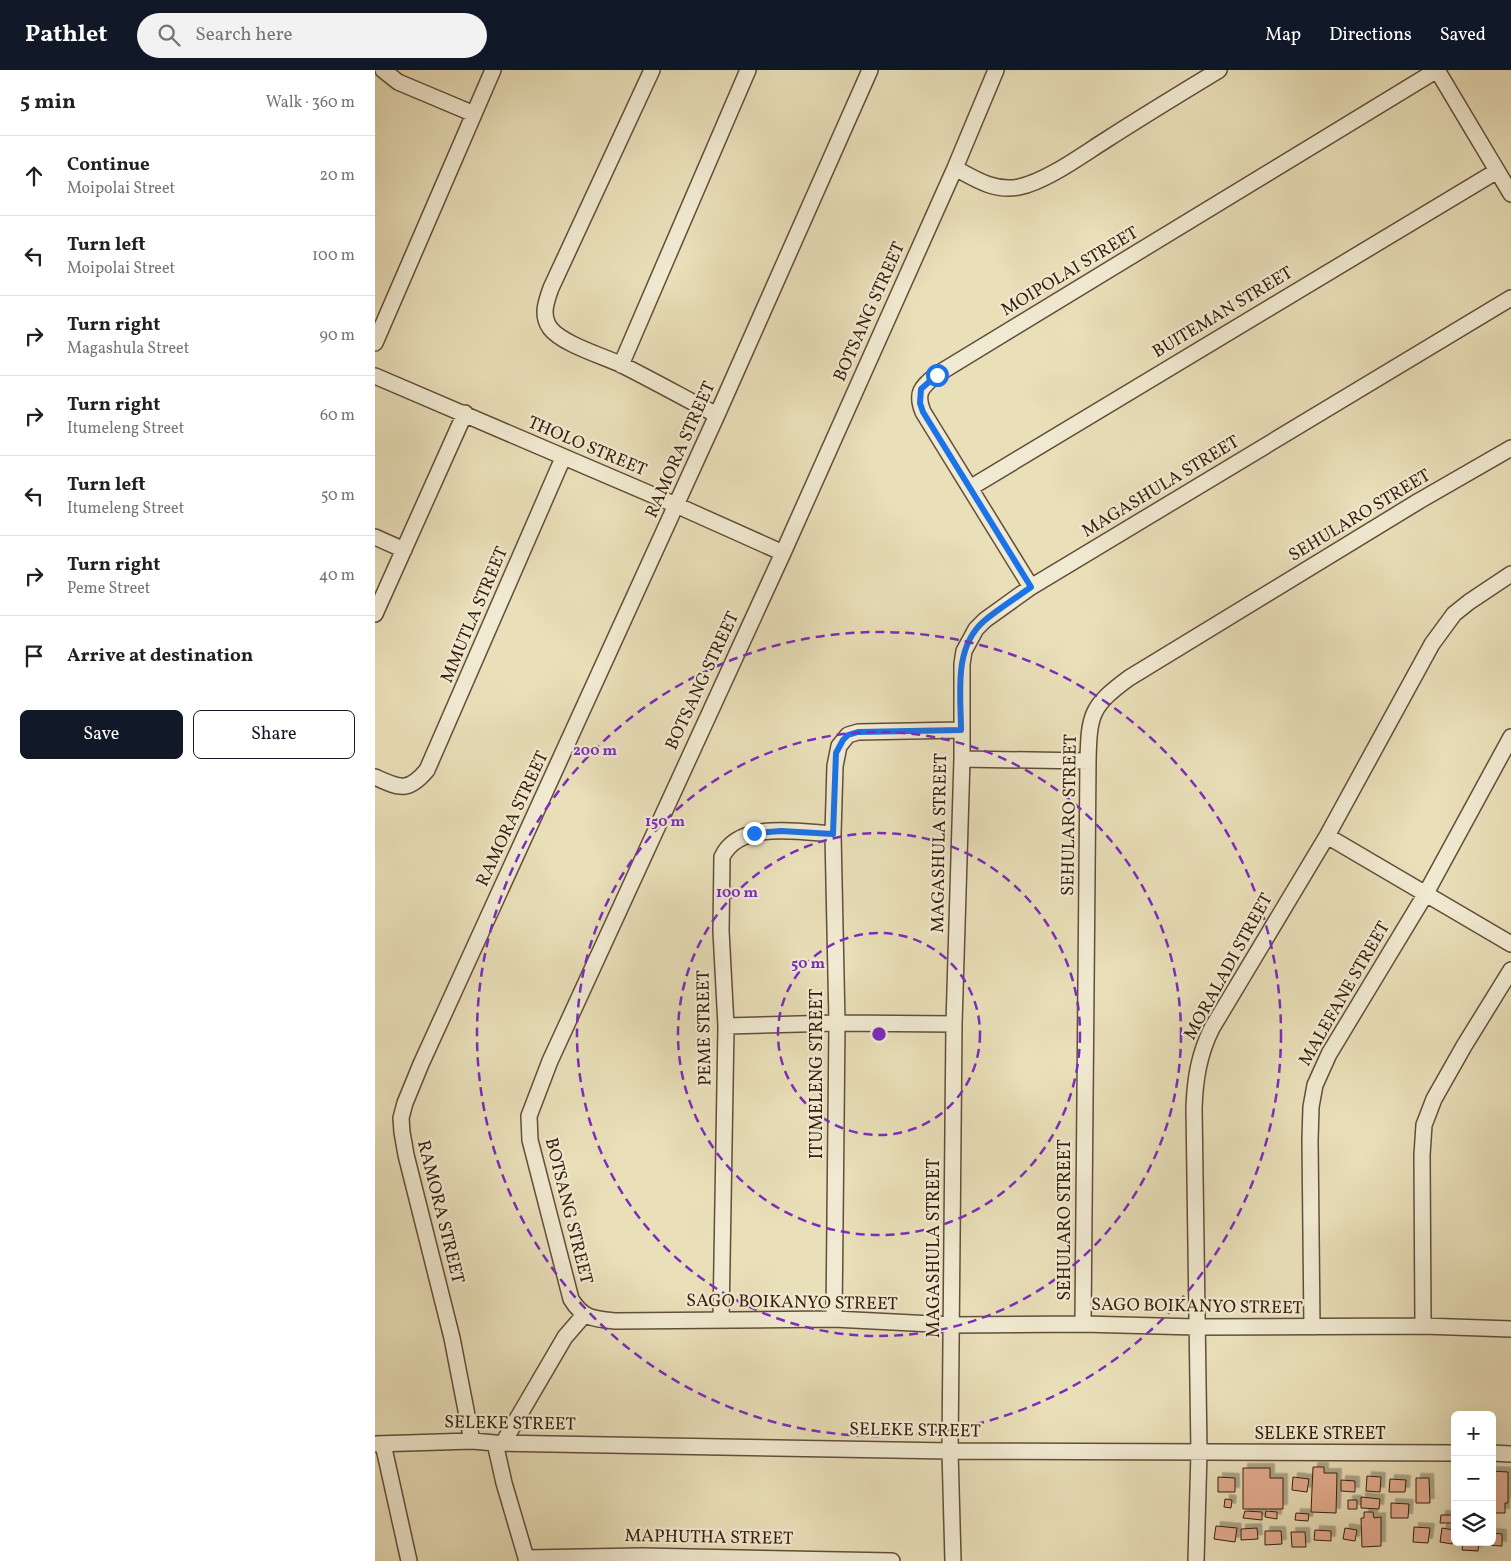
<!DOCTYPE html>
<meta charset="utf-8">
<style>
body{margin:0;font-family:Vollkorn,serif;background:#f2f2f2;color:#202124}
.controls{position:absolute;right:15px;bottom:15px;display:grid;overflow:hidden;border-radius:8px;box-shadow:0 5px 20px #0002}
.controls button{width:45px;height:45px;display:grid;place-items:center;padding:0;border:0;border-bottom:1px solid #e0e0e0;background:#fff;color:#202124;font:25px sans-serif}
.stop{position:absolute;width:15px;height:15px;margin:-11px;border:4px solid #1a73e8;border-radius:50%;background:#fff}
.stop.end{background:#1a73e8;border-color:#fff;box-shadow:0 1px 5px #0008}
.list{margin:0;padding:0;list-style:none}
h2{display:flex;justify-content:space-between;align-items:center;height:65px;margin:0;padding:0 20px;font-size:21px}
h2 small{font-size:16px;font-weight:400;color:#757577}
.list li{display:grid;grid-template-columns:32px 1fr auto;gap:15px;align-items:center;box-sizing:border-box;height:80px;padding:0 20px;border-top:1px solid #e0e0e0}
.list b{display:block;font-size:19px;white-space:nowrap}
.list p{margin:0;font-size:16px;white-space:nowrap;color:#757577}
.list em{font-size:16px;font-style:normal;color:#757577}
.actions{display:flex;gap:10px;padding:15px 20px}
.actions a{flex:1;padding:11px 0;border:1px solid #111827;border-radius:8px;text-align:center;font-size:18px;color:#111827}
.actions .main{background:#111827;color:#fff}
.icon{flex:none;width:28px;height:28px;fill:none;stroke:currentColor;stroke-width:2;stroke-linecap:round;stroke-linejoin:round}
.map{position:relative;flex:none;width:1136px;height:1491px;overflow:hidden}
header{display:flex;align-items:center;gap:30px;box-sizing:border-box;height:70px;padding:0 25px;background:#111827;color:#fff}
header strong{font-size:24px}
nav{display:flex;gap:28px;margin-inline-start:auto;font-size:18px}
.search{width:350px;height:45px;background:#f2f2f2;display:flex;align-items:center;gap:12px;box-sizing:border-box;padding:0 18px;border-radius:28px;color:#757577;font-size:19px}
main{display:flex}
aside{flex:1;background:#fff}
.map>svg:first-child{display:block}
.building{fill:#e4ac8f;stroke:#351e0e;filter:url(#shadow)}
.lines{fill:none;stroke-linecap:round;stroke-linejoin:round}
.minor-casing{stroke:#624e39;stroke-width:18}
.minor{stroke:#f1ead2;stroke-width:15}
.route{stroke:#1a73e8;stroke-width:6}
.ring{fill:none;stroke:#7b2cbf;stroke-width:2.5;stroke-dasharray:9 6}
.labels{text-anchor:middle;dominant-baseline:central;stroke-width:4.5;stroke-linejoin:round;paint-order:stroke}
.street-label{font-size:18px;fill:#351e0e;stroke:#f1ead2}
.centre{fill:#7b2cbf;stroke:#f1ead2;stroke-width:2.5}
.ring-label{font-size:15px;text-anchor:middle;font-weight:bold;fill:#7b2cbf;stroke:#f1ead2;stroke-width:4.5;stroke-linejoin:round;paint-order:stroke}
</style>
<header>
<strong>Pathlet</strong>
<div class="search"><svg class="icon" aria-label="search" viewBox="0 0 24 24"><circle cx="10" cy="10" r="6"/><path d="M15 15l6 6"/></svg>Search here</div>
<nav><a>Map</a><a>Directions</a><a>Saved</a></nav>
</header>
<main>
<aside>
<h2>5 min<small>Walk · 360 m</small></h2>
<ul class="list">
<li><svg class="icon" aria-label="ahead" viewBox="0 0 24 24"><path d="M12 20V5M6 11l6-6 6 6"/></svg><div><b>Continue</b><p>Moipolai Street</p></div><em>20 m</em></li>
<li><svg class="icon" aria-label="left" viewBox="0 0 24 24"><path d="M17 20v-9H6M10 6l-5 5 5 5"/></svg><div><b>Turn left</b><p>Moipolai Street</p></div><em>100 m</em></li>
<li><svg class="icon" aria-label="right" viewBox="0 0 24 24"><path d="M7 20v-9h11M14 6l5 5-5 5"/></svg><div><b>Turn right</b><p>Magashula Street</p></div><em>90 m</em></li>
<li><svg class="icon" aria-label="right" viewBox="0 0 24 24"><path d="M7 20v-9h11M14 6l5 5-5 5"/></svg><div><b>Turn right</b><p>Itumeleng Street</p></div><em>60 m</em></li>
<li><svg class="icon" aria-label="left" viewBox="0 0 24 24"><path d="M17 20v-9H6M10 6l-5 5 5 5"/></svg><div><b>Turn left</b><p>Itumeleng Street</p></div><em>50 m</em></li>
<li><svg class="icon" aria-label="right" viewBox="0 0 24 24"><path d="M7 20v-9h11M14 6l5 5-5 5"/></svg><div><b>Turn right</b><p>Peme Street</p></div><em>40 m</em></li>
<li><svg class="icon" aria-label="arrive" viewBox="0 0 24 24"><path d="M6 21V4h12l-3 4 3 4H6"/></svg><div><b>Arrive at destination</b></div></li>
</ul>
<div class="actions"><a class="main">Save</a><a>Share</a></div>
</aside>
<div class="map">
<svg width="1136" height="1491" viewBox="0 0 1136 1491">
<defs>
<filter id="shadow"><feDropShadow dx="4.5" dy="-4.5" stdDeviation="0" flood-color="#0004"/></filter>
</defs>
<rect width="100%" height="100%" fill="#e9dfb9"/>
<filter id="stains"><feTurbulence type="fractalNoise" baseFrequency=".004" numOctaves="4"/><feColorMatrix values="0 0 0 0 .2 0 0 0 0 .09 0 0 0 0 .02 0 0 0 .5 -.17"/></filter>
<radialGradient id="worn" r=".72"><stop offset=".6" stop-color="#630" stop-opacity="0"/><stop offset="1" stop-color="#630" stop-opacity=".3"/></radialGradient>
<!-- building -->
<path class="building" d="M938 1397H949V1403H962L961 1443 936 1442Z
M868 1398H895V1408H908V1439H868Z
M1117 1401 1133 1402V1433H1130V1443H1117Z
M992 1406 1006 1407 1005 1422 991 1421Z
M843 1407 860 1408V1422H843Z
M918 1407 934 1409 932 1422 917 1420Z
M1041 1408H1054L1055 1433H1041Z
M1015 1409 1031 1410 1030 1422H1014Z
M966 1410 980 1411V1422L966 1421Z
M986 1427 1005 1429 1004 1439 986 1438Z
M850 1429 857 1430 856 1438 849 1437Z
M973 1430H982V1439H973Z
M1016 1433 1034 1434 1033 1448H1016Z
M870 1441 887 1442V1450L868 1448Z
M891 1441 902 1442V1449L890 1447Z
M989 1442H998L999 1448 1006 1447V1476L987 1477 986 1448H989Z
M921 1443 934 1444 933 1451 920 1450Z
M1066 1445H1077V1453H1065Z
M841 1456 862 1458 860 1472 839 1469Z
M1039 1457 1055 1458 1053 1473 1038 1472Z
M882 1458 883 1469 866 1470V1459Z
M970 1458 982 1460 980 1471 968 1469Z
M1067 1458 1079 1460 1077 1474 1065 1472Z
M940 1460 956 1461V1471L939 1470Z
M890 1461H906L907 1474 890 1475Z
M916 1462H930L931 1477H917Z
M1117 1463 1127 1464V1476L1111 1475V1472H1117Z
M1088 1472H1104L1103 1481 1087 1480Z"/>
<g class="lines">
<defs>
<path id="minor" d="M8 0 23 12 99 44
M277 0 176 218C171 232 166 245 175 258 187 274 228 286 247 295 279 311 311 329 342 345
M621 0 580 98 408 483 175 991 154 1046 155 1070 196 1229C208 1249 219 1249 241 1251L459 1249 577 1255 708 1254 821 1257 1048 1256 1136 1259
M1062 0 1136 124
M580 98C600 109 620 122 644 117 672 111 707 85 731 70 768 46 806 23 844 0
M0 273 118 0
M246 295 373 0
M0 306 301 435 408 483
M595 418 1122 101
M0 467 29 480
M656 517 548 342C540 322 547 317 561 305L1062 0
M0 544 90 343
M587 689 713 691
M0 707C24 718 33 723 52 700L188 388
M952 766 1136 874
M351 956 462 953 579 954
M459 1249 462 953 458 764 460 696 464 676 473 665 483 662 586 660
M346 1250 351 956 346 861 347 787C364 750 426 762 458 764
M708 1254 713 691C714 644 716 636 754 608L1044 431 1136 378
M1048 1256 1047 1085 1049 1055 1059 1029 1089 976 1136 900
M937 1257 935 1070 936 1037 940 1015 954 984 1050 825 1136 667
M97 1371 77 1268 31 1085 27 1062 26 1048 30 1033 46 994 342 345 495 0
M120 1373 129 1413 152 1491
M128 1373 190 1267 209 1245
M0 1374 97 1371 120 1373 575 1381 1080 1383
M8 1374 34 1491
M1117 1383 1136 1384
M152 1488 266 1486 517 1491
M578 1491 575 1381 579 954 587 689V594L589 581 601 559 610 550 656 517 1136 228
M821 1491 824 1382 819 1038C820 1009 824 984 837 958L952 766 1057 574 1079 544 1094 532 1136 504"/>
</defs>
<!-- minor casing -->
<use href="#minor" class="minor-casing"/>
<!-- minor -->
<use href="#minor" class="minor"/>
</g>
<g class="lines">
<!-- route -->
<path class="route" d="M379 763 406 761 458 764 461 683 468 670 473 665 483 662 586 660C586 624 578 578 609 551 623 539 641 528 656 517L548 342 545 333 546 319 562 305"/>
</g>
<!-- distance rings -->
<g class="ring">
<circle cx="504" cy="964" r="101"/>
<circle cx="504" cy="964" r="201"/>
<circle cx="504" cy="964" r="302"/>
<circle cx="504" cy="964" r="402"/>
</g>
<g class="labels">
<!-- street labels -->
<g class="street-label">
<text transform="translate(695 202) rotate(-31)">MOIPOLAI STREET</text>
<text transform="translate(495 242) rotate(-66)">BOTSANG STREET</text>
<text transform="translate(848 243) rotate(-31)">BUITEMAN STREET</text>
<text transform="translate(212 377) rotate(23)">THOLO STREET</text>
<text transform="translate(306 380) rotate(-66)">RAMORA STREET</text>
<text transform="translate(786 417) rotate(-31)">MAGASHULA STREET</text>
<text transform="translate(985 446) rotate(-31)">SEHULARO STREET</text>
<text transform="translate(100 545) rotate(-67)">MMUTLA STREET</text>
<text transform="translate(328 611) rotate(-65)">BOTSANG STREET</text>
<text transform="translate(695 745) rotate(-89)">SEHULARO STREET</text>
<text transform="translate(138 749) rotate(-65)">RAMORA STREET</text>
<text transform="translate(565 773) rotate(-89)">MAGASHULA STREET</text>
<text transform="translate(854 897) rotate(-61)">MORALADI STREET</text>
<text transform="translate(970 924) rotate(-60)">MALEFANE STREET</text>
<text transform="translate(330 958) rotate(-91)">PEME STREET</text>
<text transform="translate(442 1004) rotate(-90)">ITUMELENG STREET</text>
<text transform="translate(193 1141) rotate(76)">BOTSANG STREET</text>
<text transform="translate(65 1142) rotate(76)">RAMORA STREET</text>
<text transform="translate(690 1150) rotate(-90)">SEHULARO STREET</text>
<text transform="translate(559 1178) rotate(-90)">MAGASHULA STREET</text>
<text transform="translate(417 1233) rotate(1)">SAGO BOIKANYO STREET</text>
<text transform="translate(822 1237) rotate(1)">SAGO BOIKANYO STREET</text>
<text transform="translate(135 1354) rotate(1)">SELEKE STREET</text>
<text transform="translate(540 1361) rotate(1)">SELEKE STREET</text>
<text x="945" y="1364">SELEKE STREET</text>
<text transform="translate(334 1468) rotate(1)">MAPHUTHA STREET</text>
</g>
</g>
<circle cx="504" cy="964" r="8" class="centre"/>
<g class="ring-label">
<text x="220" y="685">200 m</text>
<text x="290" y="756">150 m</text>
<text x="362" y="827">100 m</text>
<text x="433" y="898">50 m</text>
</g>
<rect width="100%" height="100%" filter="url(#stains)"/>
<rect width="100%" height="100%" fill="url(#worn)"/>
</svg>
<div class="controls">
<button>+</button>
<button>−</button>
<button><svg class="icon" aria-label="layers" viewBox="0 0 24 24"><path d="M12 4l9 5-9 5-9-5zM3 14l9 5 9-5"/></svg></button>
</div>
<div class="stop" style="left:562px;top:305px"></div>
<div class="stop end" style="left:379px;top:763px"></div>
</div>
</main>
